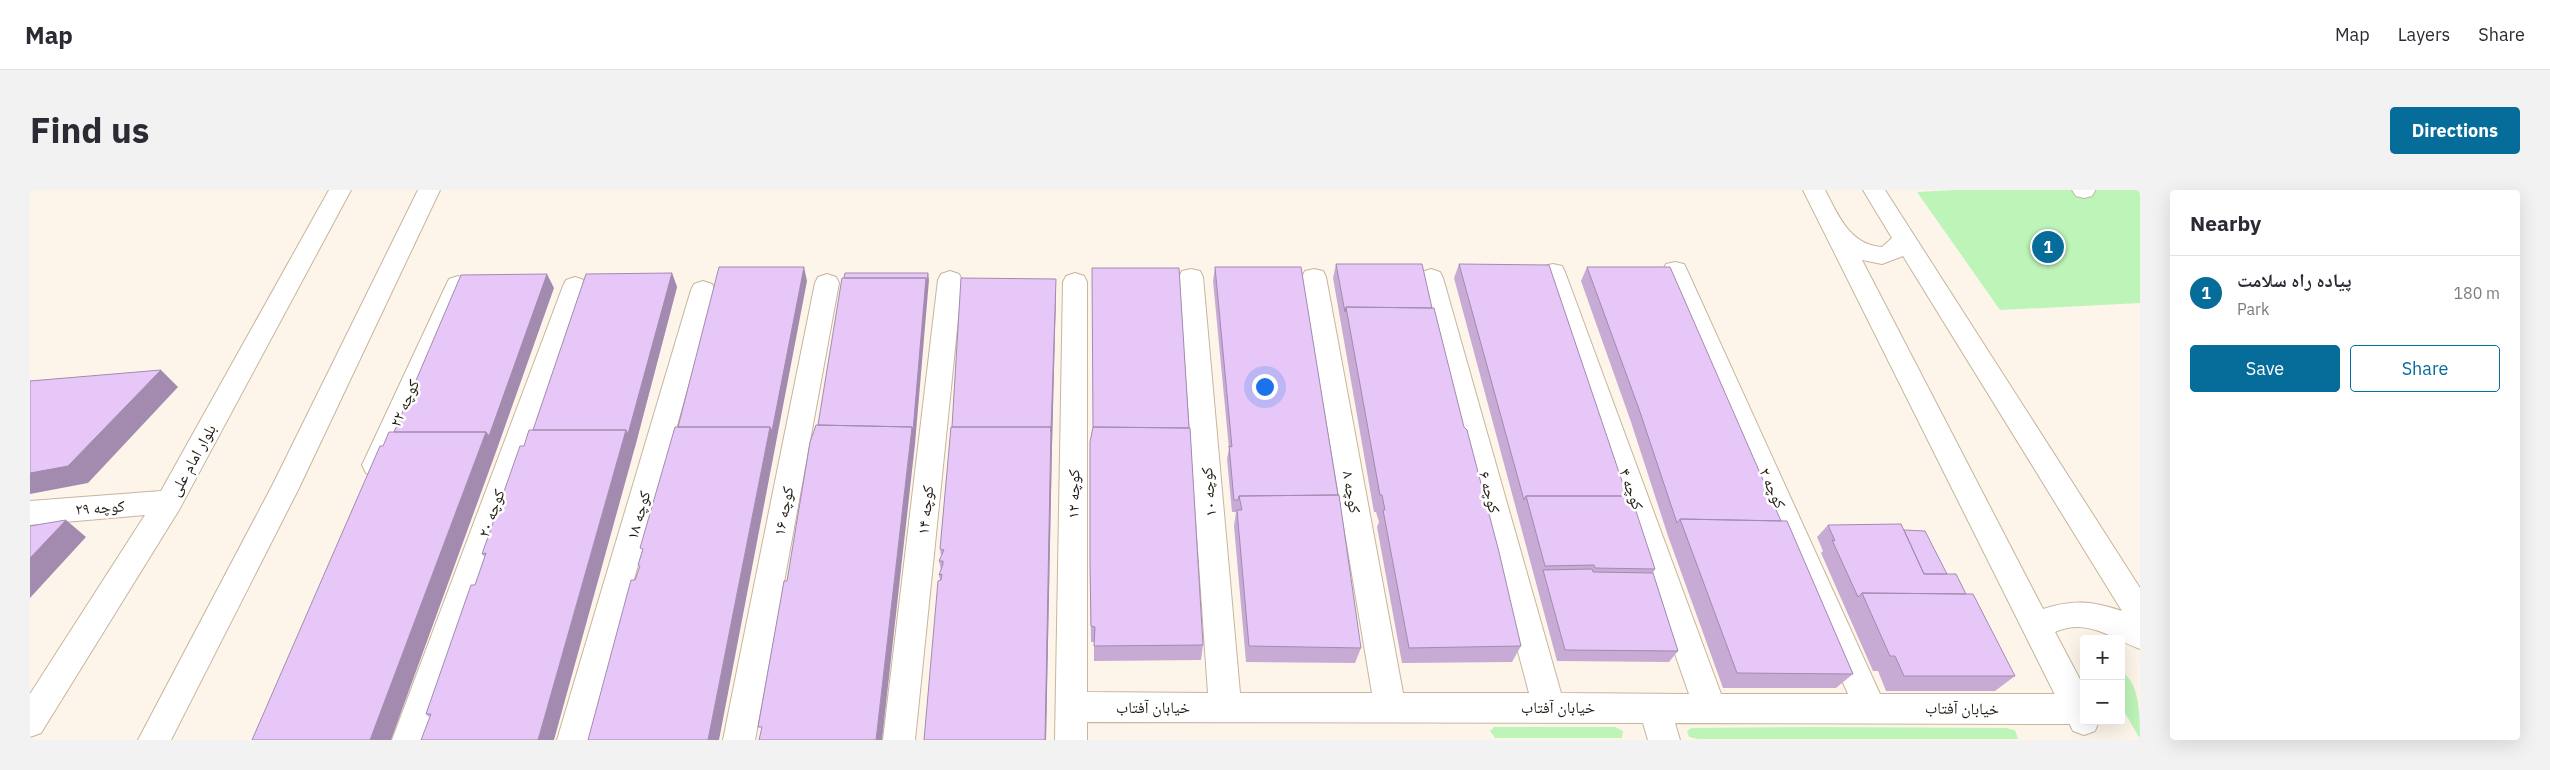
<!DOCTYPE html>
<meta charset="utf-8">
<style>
body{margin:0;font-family:"IBM Plex Sans","Noto Naskh Arabic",sans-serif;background:#f2f2f3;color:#2b2b33}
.controls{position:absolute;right:15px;bottom:15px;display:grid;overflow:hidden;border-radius:5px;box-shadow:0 5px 20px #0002}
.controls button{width:45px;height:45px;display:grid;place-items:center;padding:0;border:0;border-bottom:1px solid #e1e1e2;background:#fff;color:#2b2b33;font:25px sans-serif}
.you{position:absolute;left:1234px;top:196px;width:18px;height:18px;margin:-12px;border:4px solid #fff;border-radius:50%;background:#1a73e8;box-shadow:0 0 0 8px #1a73e833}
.badge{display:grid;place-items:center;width:32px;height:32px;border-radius:50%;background:#066c9a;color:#fff;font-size:16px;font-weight:700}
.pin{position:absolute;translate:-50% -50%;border:2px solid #fff;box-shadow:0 1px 5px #0006}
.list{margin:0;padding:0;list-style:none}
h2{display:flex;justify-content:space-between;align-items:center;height:65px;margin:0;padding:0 20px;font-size:21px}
h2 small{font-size:16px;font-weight:400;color:#7c7c81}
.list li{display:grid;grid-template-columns:32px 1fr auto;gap:15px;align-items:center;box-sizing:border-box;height:75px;padding:0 20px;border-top:1px solid #e1e1e2}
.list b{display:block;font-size:19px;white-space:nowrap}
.list p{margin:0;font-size:16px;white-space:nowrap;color:#7c7c81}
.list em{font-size:16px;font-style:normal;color:#7c7c81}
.actions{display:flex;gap:10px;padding:15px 20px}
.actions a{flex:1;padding:11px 0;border:1px solid #066c9a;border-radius:5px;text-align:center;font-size:18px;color:#066c9a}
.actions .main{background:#066c9a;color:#fff}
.map{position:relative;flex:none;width:2110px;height:550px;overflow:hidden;border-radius:5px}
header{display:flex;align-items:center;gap:30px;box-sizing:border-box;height:70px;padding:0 25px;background:#fff;border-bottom:1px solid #e1e1e2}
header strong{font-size:24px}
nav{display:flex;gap:28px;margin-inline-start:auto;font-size:18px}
.intro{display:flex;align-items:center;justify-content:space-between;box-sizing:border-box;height:120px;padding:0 30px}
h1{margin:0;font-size:35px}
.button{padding:12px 22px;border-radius:5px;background:#066c9a;color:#fff;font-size:18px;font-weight:700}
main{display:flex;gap:30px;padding:0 30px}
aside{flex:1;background:#fff;border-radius:5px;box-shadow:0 5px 20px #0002}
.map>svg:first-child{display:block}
.green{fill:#bdf4b8}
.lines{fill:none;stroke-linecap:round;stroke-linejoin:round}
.minor-casing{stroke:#c7b59c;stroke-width:2}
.major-casing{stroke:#c7b59c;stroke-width:2}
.minor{fill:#fff;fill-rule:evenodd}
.major{fill:#fff;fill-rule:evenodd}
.wall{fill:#c7abd5}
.shaded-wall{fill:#a28bae}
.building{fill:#e7c7f8;stroke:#a28bae}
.labels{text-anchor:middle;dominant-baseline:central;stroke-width:5;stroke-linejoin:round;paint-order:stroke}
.street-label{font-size:16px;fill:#201910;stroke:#fff}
</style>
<header>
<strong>Map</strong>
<nav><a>Map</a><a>Layers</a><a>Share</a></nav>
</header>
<div class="intro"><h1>Find us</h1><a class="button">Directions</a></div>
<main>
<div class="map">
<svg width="2110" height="550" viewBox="0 0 2110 550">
<rect width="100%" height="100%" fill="#fdf5ea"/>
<!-- green -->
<path class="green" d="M1925 0H2110V113L1970 120 1887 2Z
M2091 482C2110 491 2110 527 2110 549L2091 516Z
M1464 537H1585L1593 541 1592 548H1465L1460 541Z
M1778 537 1976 538 1985 540 1988 549H1668L1659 547 1657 541 1661 538Z"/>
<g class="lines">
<defs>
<path id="minor" d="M299 0H321L149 320 11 543 0 547V504L115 325 0 335V311L131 301Z
M388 0H410L269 298 141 550H108L243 294Z
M2042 0H2065V1L2062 6 2054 8 2046 6Z
M1645 72 1654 74 1657 80 1850 504H2047L2054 507V531L2047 534 1645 533 1650 550H1618L1613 533 1057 532V550H1025L1033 92 1036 86 1045 83 1054 86 1057 92V502L1178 503 1149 87 1152 81 1161 79 1170 81 1173 87 1210 503H1342L1272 87 1275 81 1284 79 1293 81 1296 87 1373 503H1499L1389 88 1392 82 1401 79 1410 82 1413 88 1531 503 1659 504 1511 82 1514 76 1523 74 1532 76 1535 82 1691 504H1818L1633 80 1636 74Z
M920 81 929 84 932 90 885 550H853L908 90 911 84Z
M797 84 806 87 809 93 725 550H693L785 93 788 87Z
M428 86 437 89 440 95 360 275 356 283 346 286 336 283 332 275 416 95 419 89Z
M545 87 554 90 557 96 394 550H362L533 96 536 90Z
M673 91 682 94 685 100 559 550H527L661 100 664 94Z"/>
<path id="major" d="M1773 0H1795C1808 25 1820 55 1852 57L1862 48 1833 0H1855L2110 398V459C2083 449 2057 427 2025 442L2054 497V531H2069L2065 541 2054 545 2043 541ZM1873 66 2092 421C2063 411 2043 409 2013 419L1832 70 1852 74Z"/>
</defs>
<!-- minor casing -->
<use href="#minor" class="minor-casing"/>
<!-- major casing -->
<use href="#major" class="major-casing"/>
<!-- minor -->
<use href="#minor" class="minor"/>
<!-- major -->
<use href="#major" class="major"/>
</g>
<!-- wall -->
<path class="wall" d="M1306 74 1402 118 1491 456 1482 472 1372 473 1347 337 1349 332 1346 322H1344L1303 88Z
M1429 74 1597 306 1625 379 1623 383 1648 461 1639 472 1527 471 1424 88Z
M1185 77 1331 458 1325 473 1216 472 1204 336 1206 322H1202L1197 269 1199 259 1183 91Z
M1557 77 1751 331 1823 484 1806 498H1693L1638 346 1601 232 1551 91Z
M642 83 647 97 605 257 399 527 396 524 445 395 455 367 452 364 494 256 503 240Z
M1026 103 1022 255 1016 550H894L910 390 909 385 911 380 909 371 911 366 910 359 922 237Z
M1063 238 1173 455 1171 470 1064 471V452H1061L1060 390Z
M1798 335 1917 384 1936 404 1985 486 1965 501H1856L1848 481H1843L1791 363 1793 361 1787 347Z"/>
<!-- shaded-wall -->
<path class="shaded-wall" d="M774 77 777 91 689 550H678L740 237Z
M642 83 647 97 605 257 524 550H508L596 240Z
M898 83 899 90 885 254 852 550H846L882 237 896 88Z
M517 84 524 98 467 259 361 550H340L456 242Z
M1026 89V103L1022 255 1016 550H1015L1021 242Z
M131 180 148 197 58 293 0 304V283Z
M36 330 56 347 0 408V368Z"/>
<!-- building -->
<path class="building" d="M1306 74H1392L1402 118 1316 117 1315 122Z
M1429 74 1519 75 1597 306H1496L1494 310Z
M689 77H774L742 241 740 237H648Z
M1185 77H1271L1308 305 1209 306 1208 310H1204L1199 256 1202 257Z
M1557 77H1640L1751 331 1650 329 1647 333 1609 219Z
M1062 78H1149L1159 238 1063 237Z
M642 83 598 244 596 240H503L556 84Z
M815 83H898L897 94 896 88H814Z
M517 84 459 246 456 242H364L431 85Z
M812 88H896L883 241 882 237 788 235Z
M931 88 1026 89 1021 242V237H922Z
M1316 117 1404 118 1434 237 1437 240 1469 362 1491 456 1379 458 1353 320H1355L1352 305H1350Z
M131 180 38 276 0 283V191Z
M786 235 882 237 846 550H729L732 537H728L754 391H757L780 252Z
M645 237H740L678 550H558L601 390H605L610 376 608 375 613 359 610 358Z
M921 237H1021L1015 550H894L908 391 911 390 912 384 909 385 913 374V371H909L914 360 910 359Z
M1063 237 1160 238 1173 455 1064 456 1065 437 1061 436 1060 374V252Z
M499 240H596L508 550H391L401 524H396L419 458 441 395H445L456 363 452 364 490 256H494Z
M359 242H456L340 550H222L350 256H353Z
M1309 305 1331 458 1219 456 1207 320H1212L1209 306Z
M1496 306H1601L1625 379 1565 378 1564 375 1515 376Z
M1650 329 1757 331 1823 484 1707 483Z
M36 330 0 368V336Z
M1871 334 1894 384H1926L1936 404 1832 403 1828 407 1802 350 1805 351 1798 335Z
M1874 340 1895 341 1917 384H1894Z
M1562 379 1563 382 1623 383 1648 461 1535 460 1513 380Z
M1832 403 1943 404 1985 486H1874L1865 466H1860Z"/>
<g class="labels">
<!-- street labels -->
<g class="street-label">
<text transform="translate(374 213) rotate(-66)">کوچه ۲۲</text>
<text transform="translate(162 270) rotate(-61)">بلوار امام علی</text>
<text transform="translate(1743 298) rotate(66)">کوچه ۲</text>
<text transform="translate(1602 299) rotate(70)">کوچه ۴</text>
<text transform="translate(1178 302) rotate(-95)">کوچه ۱۰</text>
<text transform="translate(1322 302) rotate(80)">کوچه ۸</text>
<text transform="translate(1460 302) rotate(75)">کوچه ۶</text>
<text transform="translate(1043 304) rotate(-89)">کوچه ۱۲</text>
<text transform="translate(70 317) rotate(-4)">کوچه ۲۹</text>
<text transform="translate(895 320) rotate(-84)">کوچه ۱۴</text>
<text transform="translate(753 321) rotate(-79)">کوچه ۱۶</text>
<text transform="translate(461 323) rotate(-70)">کوچه ۲۰</text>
<text transform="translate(608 325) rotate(-74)">کوچه ۱۸</text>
<text x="1123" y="517">خیابان آفتاب</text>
<text x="1528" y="517">خیابان آفتاب</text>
<text transform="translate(1932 518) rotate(1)">خیابان آفتاب</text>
</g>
</g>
</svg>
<div class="controls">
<button>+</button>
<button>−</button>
</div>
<div class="you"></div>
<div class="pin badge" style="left:2018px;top:57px">1</div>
</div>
<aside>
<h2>Nearby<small></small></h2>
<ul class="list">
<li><span class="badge">1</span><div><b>پیاده راه سلامت</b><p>Park</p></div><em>180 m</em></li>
</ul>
<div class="actions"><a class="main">Save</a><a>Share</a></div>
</aside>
</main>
